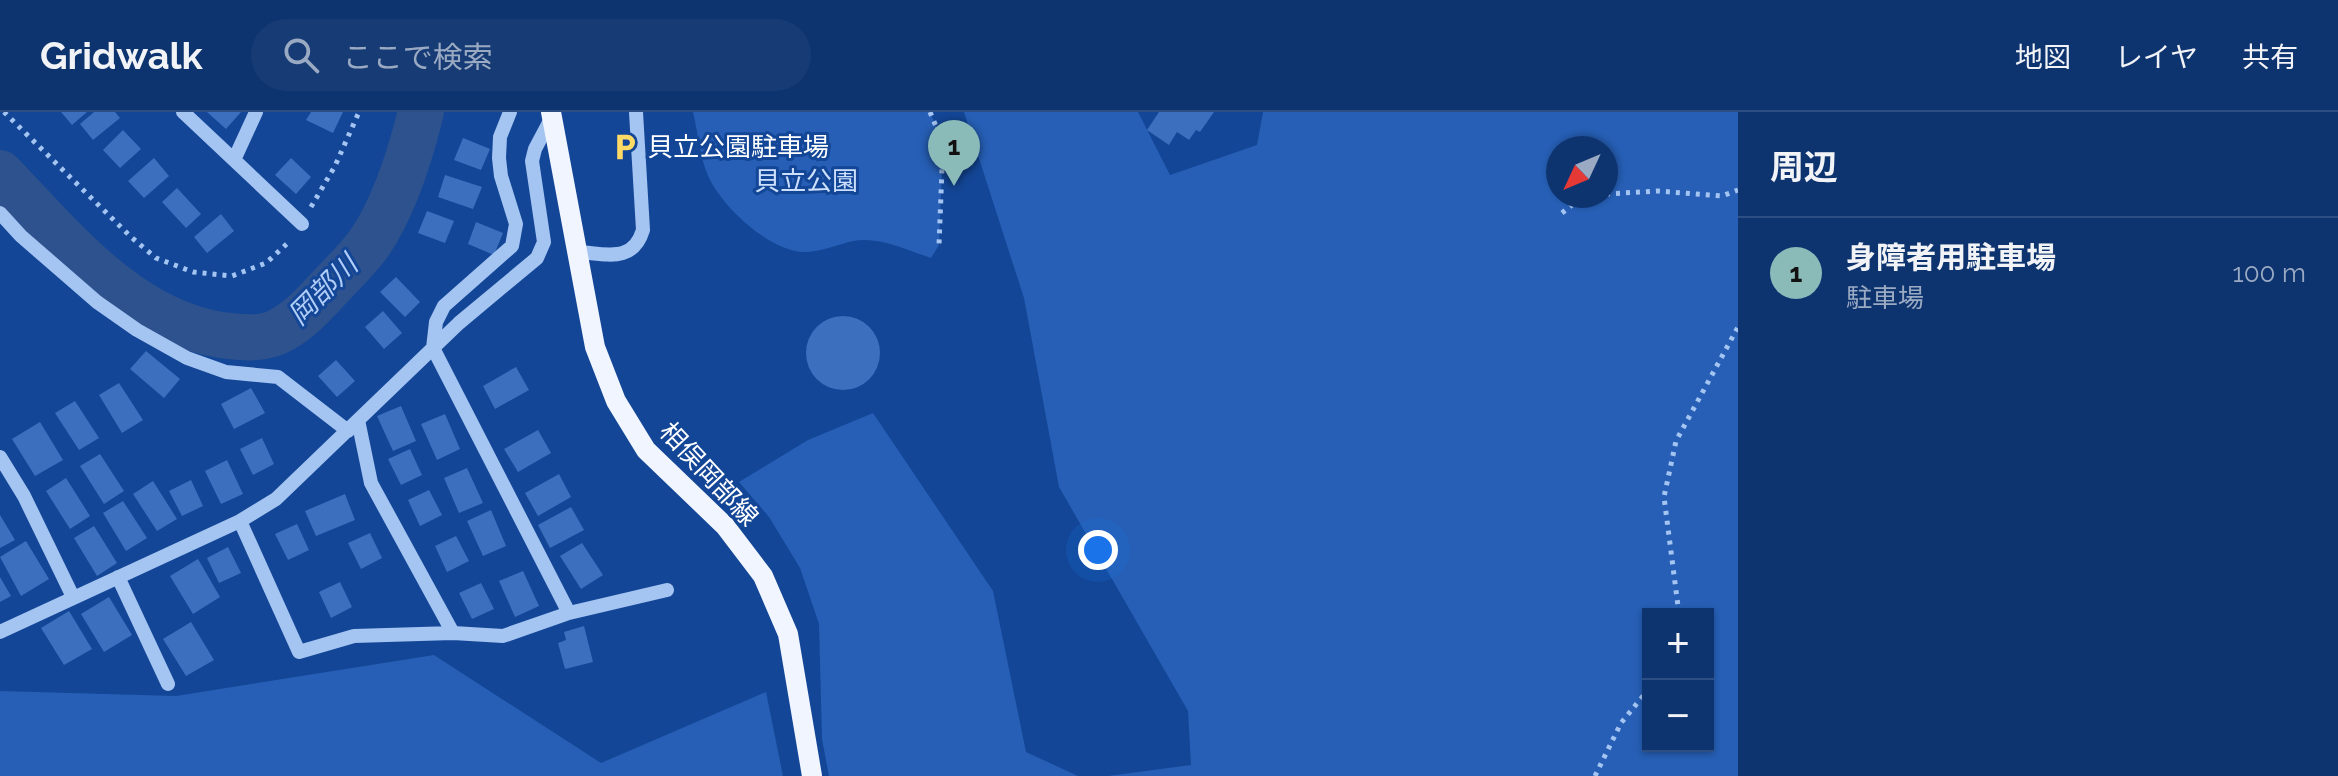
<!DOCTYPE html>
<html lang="ja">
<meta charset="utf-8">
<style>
body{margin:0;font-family:Raleway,"Noto Sans JP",sans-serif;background:#173c75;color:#f1f3f6}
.controls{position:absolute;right:24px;bottom:24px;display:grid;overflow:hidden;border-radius:0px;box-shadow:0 2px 6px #0004}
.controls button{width:72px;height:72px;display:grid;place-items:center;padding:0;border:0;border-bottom:2px solid #2e4f83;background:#0e3470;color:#f1f3f6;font:40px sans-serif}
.compass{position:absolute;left:1546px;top:24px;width:72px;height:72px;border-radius:50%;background:#0e3470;box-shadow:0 2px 6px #0004;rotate:226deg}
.you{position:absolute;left:1098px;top:438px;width:28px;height:28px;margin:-20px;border:6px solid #fff;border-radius:50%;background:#1a73e8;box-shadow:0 0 0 12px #1a73e833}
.badge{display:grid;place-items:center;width:52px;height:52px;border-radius:50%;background:#8bbbb9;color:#111;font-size:26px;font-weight:700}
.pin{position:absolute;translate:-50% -66px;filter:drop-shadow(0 2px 4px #0008)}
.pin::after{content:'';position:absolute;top:42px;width:28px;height:24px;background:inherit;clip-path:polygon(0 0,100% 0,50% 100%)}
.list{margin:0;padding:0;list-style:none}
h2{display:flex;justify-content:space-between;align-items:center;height:104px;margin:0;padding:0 32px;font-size:34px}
h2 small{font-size:26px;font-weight:400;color:#9baac3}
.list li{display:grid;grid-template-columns:52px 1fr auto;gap:24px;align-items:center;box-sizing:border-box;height:112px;padding:0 32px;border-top:2px solid #2e4f83}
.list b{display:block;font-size:30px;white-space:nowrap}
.list p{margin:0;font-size:26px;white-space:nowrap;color:#9baac3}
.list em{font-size:26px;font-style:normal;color:#9baac3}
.icon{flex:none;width:44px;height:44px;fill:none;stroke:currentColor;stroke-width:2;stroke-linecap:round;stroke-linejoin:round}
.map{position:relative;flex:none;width:1738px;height:664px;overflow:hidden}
header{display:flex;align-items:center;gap:48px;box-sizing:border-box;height:112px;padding:0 40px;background:#0e3470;border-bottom:2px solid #2e4f83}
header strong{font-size:38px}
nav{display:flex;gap:44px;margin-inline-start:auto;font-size:28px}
.search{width:560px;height:72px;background:#173c75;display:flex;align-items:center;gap:20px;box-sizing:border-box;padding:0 28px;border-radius:44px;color:#9baac3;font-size:30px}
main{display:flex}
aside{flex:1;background:#0e3470}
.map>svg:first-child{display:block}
.green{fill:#265fb5;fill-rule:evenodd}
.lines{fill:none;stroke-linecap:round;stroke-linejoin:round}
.river{stroke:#2d528e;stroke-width:46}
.building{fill:#3c70be}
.path{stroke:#a4c4f2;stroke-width:5;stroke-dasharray:4 6;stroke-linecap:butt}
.minor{stroke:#a4c4f2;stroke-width:14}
.major{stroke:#f0f5ff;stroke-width:20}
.labels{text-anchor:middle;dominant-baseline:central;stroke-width:6;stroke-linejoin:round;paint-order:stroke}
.poi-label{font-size:26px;fill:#fff;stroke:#134696;text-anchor:start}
.park-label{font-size:26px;fill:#cce0fd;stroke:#134696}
.street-label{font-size:26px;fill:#fff;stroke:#134696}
.water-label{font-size:28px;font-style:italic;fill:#b1cef9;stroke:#134696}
</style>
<header>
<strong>Gridwalk</strong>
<div class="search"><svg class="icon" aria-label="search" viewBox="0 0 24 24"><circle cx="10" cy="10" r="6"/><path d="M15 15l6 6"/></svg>ここで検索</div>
<nav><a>地図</a><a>レイヤ</a><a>共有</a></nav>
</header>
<main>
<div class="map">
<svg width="1738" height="664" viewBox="0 0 1738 664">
<rect width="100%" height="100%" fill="#134696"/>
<!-- green -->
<path class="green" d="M693 0H930L943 31 939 133 931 146C907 138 879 124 853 129 836 133 821 140 804 140 770 139 724 97 709 66 700 47 698 21 693 0Z
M964 0H1138L1170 63 1257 33 1263 0H1738V664H1108L1191 653 1188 599 1059 375 1024 186ZM1558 36H1606V84H1558ZM1648 502H1708V634H1648Z
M873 301 993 479 1026 640 1078 664H829L822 627 819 512 800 456 769 405 739 370 808 328Z
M434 543 601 651 766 580 783 664H0V579L176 584Z"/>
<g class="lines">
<!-- river -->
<path class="river" d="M0 61C62 125 127 208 221 223 237 225 259 228 275 221 298 211 313 193 330 175 343 161 359 146 370 130 394 95 411 40 421 0"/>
</g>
<!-- building -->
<path class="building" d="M61 0H87L72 13Z
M94 0H115L120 6 93 28 80 12Z
M207 0H241L226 17Z
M311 0H343L333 21 306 8Z
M1159 0H1214L1200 20 1196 18 1189 28 1177 20 1169 33 1147 18Z
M123 18 141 37 120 56 103 38Z
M463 26 490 37 481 58 454 48Z
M154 46 169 64 144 86 128 69Z
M291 46 311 65 296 82 275 63Z
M445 63 482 75 473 97 438 85Z
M177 76 201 102 186 116 162 90Z
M427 99 454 109 445 131 418 121Z
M221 102 234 119 207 141 194 125Z
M476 110 503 121 494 143 468 132Z
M396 165 420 190 405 205 380 180Z
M383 199 402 221 384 237 365 215Z
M806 241a37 37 0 1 1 74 0a37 37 0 1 1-74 0Z
M146 239 180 267 164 286 130 257Z
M336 248 355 269 337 285 318 264Z
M516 255 529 278 495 297 483 274Z
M119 271 143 308 122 321 99 283Z
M251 276 265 301 234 317 221 292Z
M75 289 99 326 79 338 55 301Z
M401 294 416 329 393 339 377 304Z
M445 302 460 337 437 348 421 312Z
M40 310 63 348 35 364 12 327Z
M538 318 551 341 518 360 504 337Z
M262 326 274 352 253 363 240 337Z
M410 337 422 363 401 373 388 347Z
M100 342 124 379 104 392 80 354Z
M227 348 243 382 221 392 205 359Z
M467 356 483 391 459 401 444 366Z
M559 362 571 385 538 404 525 381Z
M66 366 90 404 70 417 46 379Z
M191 368 203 394 182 404 169 379Z
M153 369 177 407 157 419 133 382Z
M429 378 442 403 420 414 408 388Z
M345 382 355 408 316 424 305 399Z
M123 389 147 426 126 439 103 401Z
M571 395 584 418 550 436 538 413Z
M491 398 506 434 483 444 467 409Z
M0 403 15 428 0 436Z
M297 412 309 438 288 448 275 422Z
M94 414 117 451 97 464 74 426Z
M370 421 382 446 361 457 348 431Z
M456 424 469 449 447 460 435 434Z
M26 429 49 467 21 484 0 445Z
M582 431 603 463 581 477 560 444Z
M228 435 241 461 219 471 207 446Z
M198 447 220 485 193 502 170 464Z
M523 459 539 494 515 505 499 469Z
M0 465 11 484 0 490Z
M340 470 352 495 331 506 319 480Z
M481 471 494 497 472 507 459 481Z
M109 485 132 523 104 540 81 502Z
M69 499 92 537 64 553 41 516Z
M191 510 214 548 186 564 163 527Z
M584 514 593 550 565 557 558 531 566 528 564 520Z"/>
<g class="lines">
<!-- path -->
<path class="path" d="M4 0 131 125 156 146 193 160 232 164 266 151 291 128
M930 0 943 31 939 133
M1606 82 1658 79 1722 84 1738 78
M311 95 335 54 359 0
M1562 101 1583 84
M1679 502 1664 385 1676 329 1738 215
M1595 664 1621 611 1648 578"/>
<!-- minor -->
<path class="minor" d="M183 0 302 112
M510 0 500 25 499 46 501 64 516 112 512 134 444 194 436 210 433 236 569 501
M234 48 256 0
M0 101 21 124 97 190 137 218 187 246 226 260 278 265 348 319
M579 140C607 142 633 151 643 118L636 0
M358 308 371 371 453 521
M0 345 24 384 73 485
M240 409 299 540 354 524 453 521 503 524 569 501 667 478
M118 465 168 572
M0 520 240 409 276 387 459 211 537 146 544 130 532 49 535 37 552 5"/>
<!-- major -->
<path class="major" d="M551 0 595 235 616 289 646 338 725 414 763 464 788 522 812 664"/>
</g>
<!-- icons -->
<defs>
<symbol id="parking-bare" viewBox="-9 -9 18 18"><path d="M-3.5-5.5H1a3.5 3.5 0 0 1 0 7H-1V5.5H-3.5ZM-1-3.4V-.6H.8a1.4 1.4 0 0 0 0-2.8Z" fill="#ffdb66" stroke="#134696" stroke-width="2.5" paint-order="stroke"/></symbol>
</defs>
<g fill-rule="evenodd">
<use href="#parking-bare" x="605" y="15" width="40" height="40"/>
</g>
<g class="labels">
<!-- poi labels -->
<g class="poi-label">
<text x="647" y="35">貝立公園駐車場</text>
</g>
<!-- park labels -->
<g class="park-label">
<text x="806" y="69">貝立公園</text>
</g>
<!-- street labels -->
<g class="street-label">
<text transform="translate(709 362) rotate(47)">相俣岡部線</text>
</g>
<!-- water labels -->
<g class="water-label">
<text transform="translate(323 178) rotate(-45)">岡部川</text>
</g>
</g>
</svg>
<div class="controls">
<button>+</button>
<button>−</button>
</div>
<svg class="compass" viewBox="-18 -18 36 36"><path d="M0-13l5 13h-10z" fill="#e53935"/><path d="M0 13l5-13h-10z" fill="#9baac3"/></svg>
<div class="you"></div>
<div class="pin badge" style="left:954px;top:74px">1</div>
</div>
<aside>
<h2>周辺<small></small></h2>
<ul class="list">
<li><span class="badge">1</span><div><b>身障者用駐車場</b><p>駐車場</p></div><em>100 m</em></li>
</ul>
</aside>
</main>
